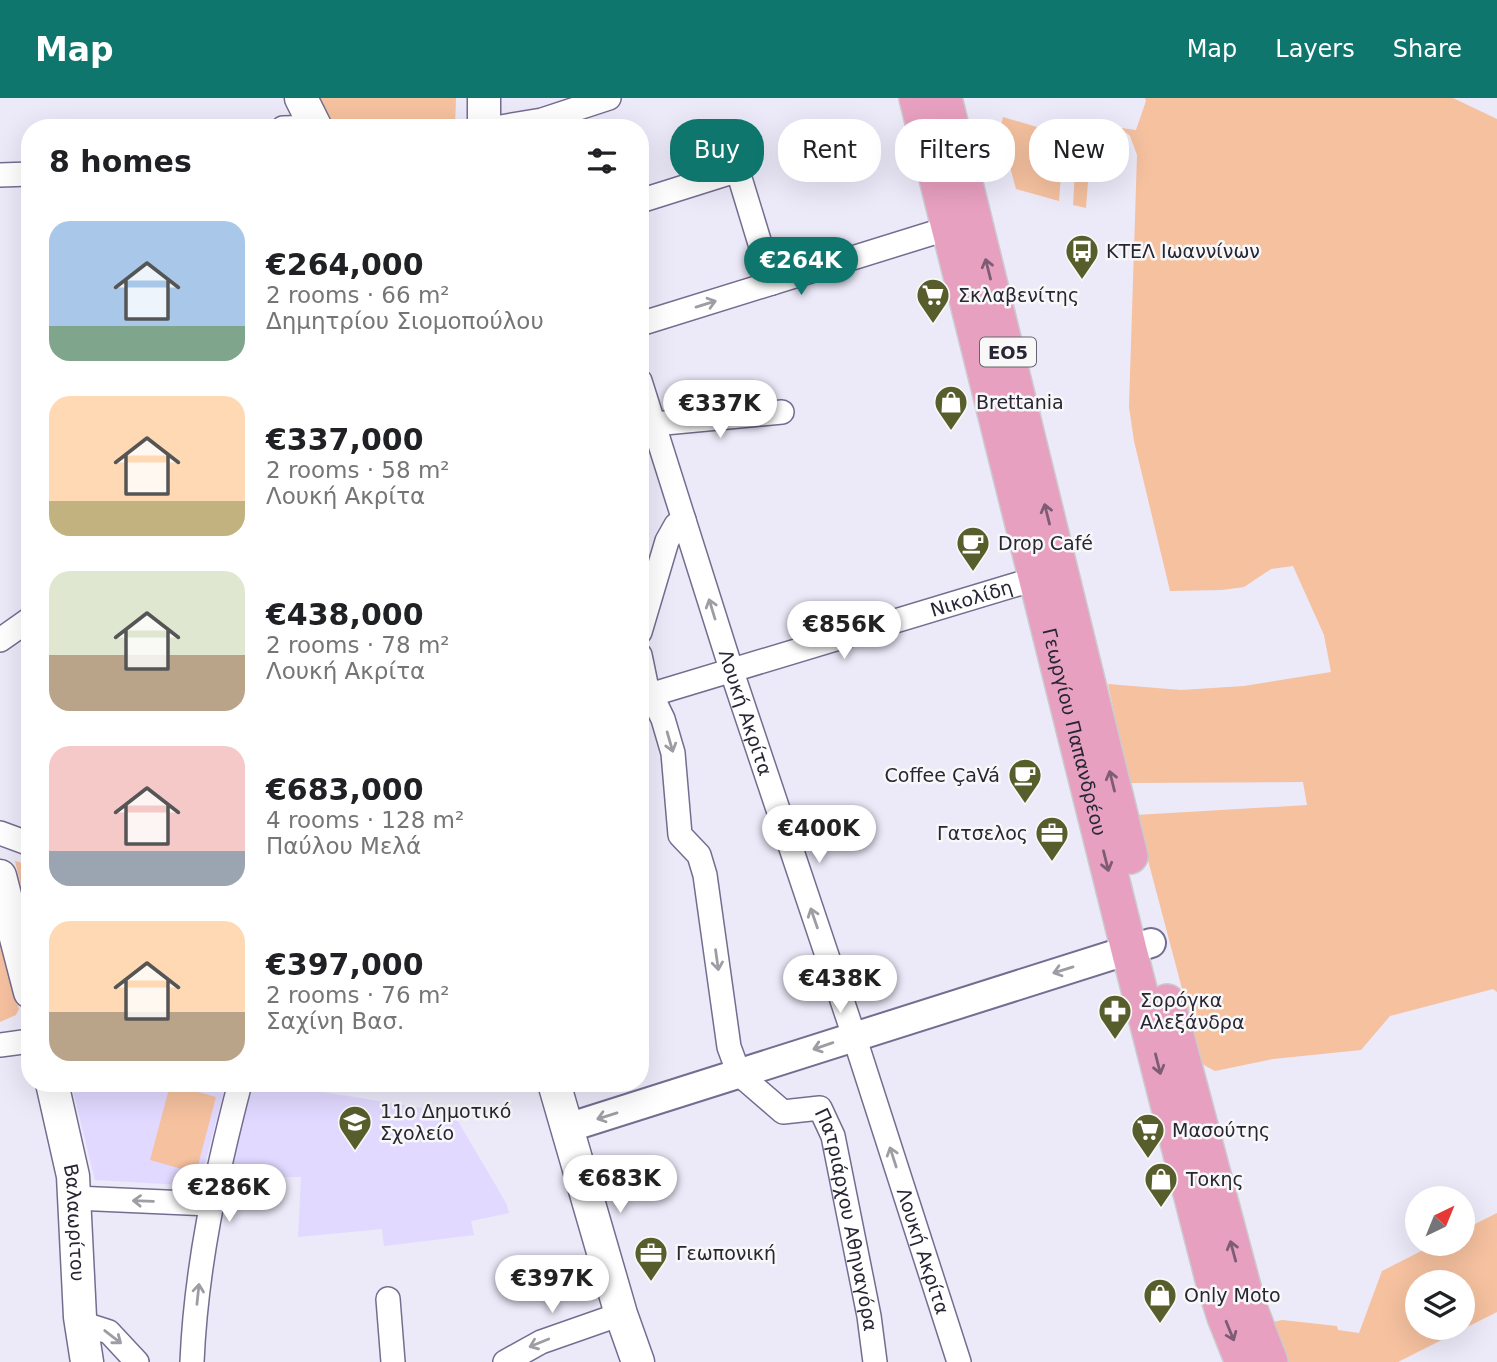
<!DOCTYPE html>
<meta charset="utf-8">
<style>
:root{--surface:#fff;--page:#f2f2f2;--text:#202124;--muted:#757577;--accent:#0f766e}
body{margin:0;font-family:"DejaVu Sans",sans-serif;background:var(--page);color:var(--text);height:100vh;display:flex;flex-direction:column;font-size:26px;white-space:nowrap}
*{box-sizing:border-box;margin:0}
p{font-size:23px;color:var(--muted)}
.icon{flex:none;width:38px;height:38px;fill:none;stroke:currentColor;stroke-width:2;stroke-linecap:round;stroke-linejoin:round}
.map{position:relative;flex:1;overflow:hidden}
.sheet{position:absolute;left:21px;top:21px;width:628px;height:973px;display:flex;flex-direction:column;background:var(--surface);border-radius:28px;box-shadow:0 7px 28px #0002}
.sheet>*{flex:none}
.banner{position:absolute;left:670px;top:21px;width:665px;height:63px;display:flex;gap:14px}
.needle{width:46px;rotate:43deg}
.fabs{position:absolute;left:1405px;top:1088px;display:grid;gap:14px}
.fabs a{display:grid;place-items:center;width:70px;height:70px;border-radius:50%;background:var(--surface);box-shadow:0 7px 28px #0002;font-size:35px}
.price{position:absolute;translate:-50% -60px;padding:0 16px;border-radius:24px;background:#fff;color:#222;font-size:23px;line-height:46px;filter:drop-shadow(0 2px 4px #0008)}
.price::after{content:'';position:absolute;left:50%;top:42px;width:21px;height:16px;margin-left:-10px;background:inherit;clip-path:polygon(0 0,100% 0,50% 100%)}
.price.on{background:var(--accent);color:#fff}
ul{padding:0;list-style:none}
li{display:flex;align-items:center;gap:21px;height:175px;padding:0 28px}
li span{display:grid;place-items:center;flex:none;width:196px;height:140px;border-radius:21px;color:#555}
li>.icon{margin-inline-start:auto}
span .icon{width:84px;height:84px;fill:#fffc;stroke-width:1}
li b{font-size:30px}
h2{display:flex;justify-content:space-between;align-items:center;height:84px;padding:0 28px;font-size:30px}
.chip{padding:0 24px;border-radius:28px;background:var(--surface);box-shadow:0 7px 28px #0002;font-size:24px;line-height:63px}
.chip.on{background:var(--accent);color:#fff}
header{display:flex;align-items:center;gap:42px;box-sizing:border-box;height:98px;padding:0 35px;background:var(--accent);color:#fff}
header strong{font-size:33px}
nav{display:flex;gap:38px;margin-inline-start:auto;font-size:24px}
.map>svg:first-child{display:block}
.built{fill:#e1d9ff}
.green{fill:#f5c19f;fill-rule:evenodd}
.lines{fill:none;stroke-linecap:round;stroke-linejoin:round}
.minor-casing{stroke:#756d90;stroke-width:26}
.tertiary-casing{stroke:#756d90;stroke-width:32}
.secondary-casing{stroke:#756d90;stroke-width:35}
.primary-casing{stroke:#cbcbce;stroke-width:38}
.minor{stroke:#fff;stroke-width:23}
.tertiary{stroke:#fff;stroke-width:28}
.secondary{stroke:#fff;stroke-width:32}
.primary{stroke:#e8a0c0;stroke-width:35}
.oneway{stroke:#7e5c73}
.oneway2{stroke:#9e9da4}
.labels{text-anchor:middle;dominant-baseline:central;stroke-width:5;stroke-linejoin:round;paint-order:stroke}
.shield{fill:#f8f8f8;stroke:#66646f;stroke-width:2}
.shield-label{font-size:18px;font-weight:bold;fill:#282534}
.poi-label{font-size:19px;fill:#282534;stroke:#f8f8f8;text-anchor:start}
.street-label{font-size:19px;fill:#282534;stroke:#f8f8f8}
</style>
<header>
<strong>Map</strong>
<nav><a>Map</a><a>Layers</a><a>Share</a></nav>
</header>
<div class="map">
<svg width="1497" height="1264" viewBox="0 0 1497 1264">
<rect width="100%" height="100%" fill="#ece9f9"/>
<g class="built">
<polygon points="71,985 226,985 199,1088 95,1082"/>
<polygon points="248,992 317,993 453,1015 495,1086 507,1107 509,1115 471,1123 474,1137 384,1148 382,1131 298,1139 301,1079 230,1080 238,1029"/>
</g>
<g class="green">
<polygon points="313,0 456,0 455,30 329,30"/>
<polygon points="1145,0 1453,0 1497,21 1497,894 1493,891 1390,918 1361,952 1273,961 1215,973 1202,966 1136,717 1307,707 1303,684 1129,685 1108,586 1181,592 1244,588 1331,574 1324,537 1293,468 1271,471 1244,489 1222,492 1170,493 1134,343 1129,309 1137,57 1130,38 1121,30 1136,32 1146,3"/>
<polygon points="1003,19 1064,37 1059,103 1016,91 1000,32"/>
<polygon points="1077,41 1091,44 1086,110 1073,107"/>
<polygon points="15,763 30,767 30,790 22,792"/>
<polygon points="0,836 19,911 16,917 0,924"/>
<polygon points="167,985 181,985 180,989 216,999 196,1075 150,1062 170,987"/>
<path d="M 1497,1115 L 1497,1214 L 1398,1264 L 1279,1264 L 1264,1226 L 1282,1222 L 1337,1228 L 1338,1232 L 1359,1235 L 1382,1173 L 1435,1146 L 1463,1146 L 1463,1132 ZM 1418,1185 L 1463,1185 L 1463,1230 L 1418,1230 Z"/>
</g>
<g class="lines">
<defs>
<g id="minor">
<polyline points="283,30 316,29"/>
<polyline points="495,30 542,22 609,0"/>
<polyline points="0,77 30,76"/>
<polyline points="640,103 732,74 740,80 772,185"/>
<polyline points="640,226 962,126"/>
<path id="s1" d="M 640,283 L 732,574 L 855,941 L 959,1264"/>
<polyline points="654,326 782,314"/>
<polyline points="640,534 667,443 676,427 684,422"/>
<polyline points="0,542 30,521"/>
<path id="s2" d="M 640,557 L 646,586 L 663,621 L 673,655 L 680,737 L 699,757 L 705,777 L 729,949 L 739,976 L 783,1014 L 820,1010 L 833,1038 L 869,1218 L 875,1264"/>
<path id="s3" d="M 640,600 L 1018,486 L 1051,482"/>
<polyline points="0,735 30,746"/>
<polyline points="0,947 30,943"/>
<polyline points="75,1100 210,1106"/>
<polyline points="388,1201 393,1264"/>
<polyline points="81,1225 109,1234 137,1264"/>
<path d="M 192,1264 C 196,1169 216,1077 240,985"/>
<polyline points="505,1264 541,1244 621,1216"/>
</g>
<polyline id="tertiary" points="567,1030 1151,845"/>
<g id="secondary">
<polyline points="301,0 316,30"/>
<polyline points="484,30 484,0"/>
<polyline points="0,778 30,894"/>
<path id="s4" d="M 52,985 L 73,1078 L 80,1219 L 87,1264"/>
<polyline points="554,985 621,1216 638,1264"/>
</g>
<g id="primary">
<path id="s5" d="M 917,0 L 1129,852 L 1213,1181 L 1225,1219 L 1243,1264"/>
<polyline points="944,0 1130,758"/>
<polyline points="1167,904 1247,1204 1270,1264"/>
</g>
</defs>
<use href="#minor" class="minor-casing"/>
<use href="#tertiary" class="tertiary-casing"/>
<use href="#secondary" class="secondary-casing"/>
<use href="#primary" class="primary-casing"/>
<use href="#minor" class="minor"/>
<use href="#tertiary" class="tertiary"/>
<use href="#secondary" class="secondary"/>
<use href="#primary" class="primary"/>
</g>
<defs><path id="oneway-shaft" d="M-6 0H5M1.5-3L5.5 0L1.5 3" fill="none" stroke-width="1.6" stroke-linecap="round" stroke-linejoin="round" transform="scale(1.75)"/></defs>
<g class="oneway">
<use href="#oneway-shaft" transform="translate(988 171) rotate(-104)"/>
<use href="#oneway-shaft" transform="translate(1047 416) rotate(-104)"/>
<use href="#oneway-shaft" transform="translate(1112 683) rotate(-104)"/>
<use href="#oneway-shaft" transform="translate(1106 763) rotate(76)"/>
<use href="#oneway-shaft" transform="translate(1158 966) rotate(76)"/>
<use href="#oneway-shaft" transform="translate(1233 1153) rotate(-105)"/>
<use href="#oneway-shaft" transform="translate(1230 1233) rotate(68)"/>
</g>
<g class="oneway2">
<use href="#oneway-shaft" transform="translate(706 206) rotate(-17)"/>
<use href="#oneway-shaft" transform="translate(712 511) rotate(-107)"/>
<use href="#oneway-shaft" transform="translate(670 644) rotate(74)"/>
<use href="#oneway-shaft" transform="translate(814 820) rotate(-109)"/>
<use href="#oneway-shaft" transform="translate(717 862) rotate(82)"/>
<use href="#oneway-shaft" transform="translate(1063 872) rotate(163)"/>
<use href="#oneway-shaft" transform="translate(823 948) rotate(161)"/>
<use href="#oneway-shaft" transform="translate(607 1018) rotate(163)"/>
<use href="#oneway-shaft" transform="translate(893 1059) rotate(-108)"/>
<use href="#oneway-shaft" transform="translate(143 1103) rotate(-178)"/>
<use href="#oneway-shaft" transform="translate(198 1196) rotate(-84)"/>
<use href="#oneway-shaft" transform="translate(113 1239) rotate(38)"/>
<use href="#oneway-shaft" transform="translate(539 1245) rotate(158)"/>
</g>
<defs>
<symbol id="bus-pin" viewBox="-11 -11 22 30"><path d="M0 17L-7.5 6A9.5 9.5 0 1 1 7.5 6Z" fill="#575d2b" stroke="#f8f8f8"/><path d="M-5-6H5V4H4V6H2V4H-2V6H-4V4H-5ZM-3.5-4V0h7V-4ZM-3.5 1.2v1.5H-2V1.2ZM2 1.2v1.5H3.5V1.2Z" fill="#fff"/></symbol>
<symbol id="supermarket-pin" viewBox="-11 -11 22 30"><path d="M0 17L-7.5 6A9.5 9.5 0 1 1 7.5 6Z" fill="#575d2b" stroke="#f8f8f8"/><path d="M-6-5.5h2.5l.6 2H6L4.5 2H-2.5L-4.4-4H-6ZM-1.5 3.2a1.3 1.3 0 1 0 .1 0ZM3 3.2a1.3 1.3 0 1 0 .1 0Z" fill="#fff"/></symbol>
<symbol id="shop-pin" viewBox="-11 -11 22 30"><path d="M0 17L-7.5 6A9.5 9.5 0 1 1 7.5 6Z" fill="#575d2b" stroke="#f8f8f8"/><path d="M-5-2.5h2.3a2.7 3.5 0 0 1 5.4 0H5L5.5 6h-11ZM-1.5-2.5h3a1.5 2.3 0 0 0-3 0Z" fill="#fff"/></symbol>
<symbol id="cafe-pin" viewBox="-11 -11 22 30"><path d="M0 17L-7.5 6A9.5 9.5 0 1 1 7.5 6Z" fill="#575d2b" stroke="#f8f8f8"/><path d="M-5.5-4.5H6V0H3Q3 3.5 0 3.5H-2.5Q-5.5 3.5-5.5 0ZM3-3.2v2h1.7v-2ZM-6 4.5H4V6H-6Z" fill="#fff"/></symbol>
<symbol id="office-pin" viewBox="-11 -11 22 30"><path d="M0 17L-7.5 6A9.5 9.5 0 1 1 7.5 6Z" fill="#575d2b" stroke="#f8f8f8"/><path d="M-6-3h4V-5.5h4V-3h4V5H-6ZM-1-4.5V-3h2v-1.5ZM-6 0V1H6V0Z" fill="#fff"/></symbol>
<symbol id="pharmacy-pin" viewBox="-11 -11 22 30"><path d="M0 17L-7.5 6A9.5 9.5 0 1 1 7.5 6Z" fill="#575d2b" stroke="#f8f8f8"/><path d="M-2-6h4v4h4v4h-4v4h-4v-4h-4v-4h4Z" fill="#fff"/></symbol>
<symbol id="school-pin" viewBox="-11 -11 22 30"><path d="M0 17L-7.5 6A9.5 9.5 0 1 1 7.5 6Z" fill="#575d2b" stroke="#f8f8f8"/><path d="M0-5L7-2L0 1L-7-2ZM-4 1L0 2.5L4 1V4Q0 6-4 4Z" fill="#fff"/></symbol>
</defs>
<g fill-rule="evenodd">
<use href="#bus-pin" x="1063" y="134" width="38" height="52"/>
<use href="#supermarket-pin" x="914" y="178" width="38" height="52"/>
<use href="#shop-pin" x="932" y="285" width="38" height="52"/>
<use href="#cafe-pin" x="954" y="426" width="38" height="52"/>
<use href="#cafe-pin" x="1006" y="658" width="38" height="52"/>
<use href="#office-pin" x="1033" y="716" width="38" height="52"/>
<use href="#pharmacy-pin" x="1096" y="894" width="38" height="52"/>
<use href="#school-pin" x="336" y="1005" width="38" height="52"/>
<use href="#supermarket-pin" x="1129" y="1013" width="38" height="52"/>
<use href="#shop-pin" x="1142" y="1062" width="38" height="52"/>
<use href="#office-pin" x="632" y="1136" width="38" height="52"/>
<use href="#shop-pin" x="1141" y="1178" width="38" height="52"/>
</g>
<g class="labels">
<rect class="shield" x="980" y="239.5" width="56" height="29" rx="5"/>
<g class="shield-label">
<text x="1008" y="254">ΕΟ5</text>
</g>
<g class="poi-label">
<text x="1106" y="153">ΚΤΕΛ Ιωαννίνων</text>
<text x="958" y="197">Σκλαβενίτης</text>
<text x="976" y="304">Brettania</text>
<text x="998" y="445">Drop Café</text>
<text x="1000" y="677" text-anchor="end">Coffee ÇaVá</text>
<text x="1028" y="735" text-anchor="end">Γατσελος</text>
<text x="1140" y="902">Σορόγκα<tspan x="1140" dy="22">Αλεξάνδρα</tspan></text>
<text x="380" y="1013">11ο Δημοτικό<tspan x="380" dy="22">Σχολείο</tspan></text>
<text x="1172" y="1032">Μασούτης</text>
<text x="1186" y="1081">Τοκης</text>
<text x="676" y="1155">Γεωπονική</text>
<text x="1184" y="1197">Only Moto</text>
</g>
<g class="street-label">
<text stroke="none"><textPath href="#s3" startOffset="346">Νικολίδη</textPath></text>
<text stroke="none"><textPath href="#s1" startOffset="348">Λουκή Ακρίτα</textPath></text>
<text stroke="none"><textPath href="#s5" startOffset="653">Γεωργίου Παπανδρέου</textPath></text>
<text stroke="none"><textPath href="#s4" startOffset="142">Βαλαωρίτου</textPath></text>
<text stroke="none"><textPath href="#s2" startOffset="648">Πατριάρχου Αθηναγόρα</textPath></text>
<text stroke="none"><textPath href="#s1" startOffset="915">Λουκή Ακρίτα</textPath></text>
</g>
</g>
</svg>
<div class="fabs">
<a><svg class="needle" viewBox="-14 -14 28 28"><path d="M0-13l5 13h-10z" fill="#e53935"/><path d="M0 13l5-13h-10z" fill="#757577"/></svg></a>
<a><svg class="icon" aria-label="layers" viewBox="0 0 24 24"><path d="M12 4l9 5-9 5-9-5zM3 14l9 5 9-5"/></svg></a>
</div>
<b class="price on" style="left:801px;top:199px">€264K</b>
<b class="price" style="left:720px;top:342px">€337K</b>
<b class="price" style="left:844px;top:563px">€856K</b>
<b class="price" style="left:819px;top:767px">€400K</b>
<b class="price" style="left:840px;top:917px">€438K</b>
<b class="price" style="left:620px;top:1117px">€683K</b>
<b class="price" style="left:229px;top:1126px">€286K</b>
<b class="price" style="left:552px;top:1217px">€397K</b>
<div class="banner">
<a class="chip on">Buy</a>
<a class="chip">Rent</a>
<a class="chip">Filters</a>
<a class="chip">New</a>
</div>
<section class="sheet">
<h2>8 homes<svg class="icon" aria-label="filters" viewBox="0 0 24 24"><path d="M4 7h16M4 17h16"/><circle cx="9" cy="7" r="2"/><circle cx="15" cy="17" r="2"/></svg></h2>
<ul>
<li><span style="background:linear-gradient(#a9c7e8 75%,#7fa58c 0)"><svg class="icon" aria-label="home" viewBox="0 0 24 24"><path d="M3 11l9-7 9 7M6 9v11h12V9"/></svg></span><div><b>€264,000</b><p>2 rooms · 66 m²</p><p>Δημητρίου Σιομοπούλου</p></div></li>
<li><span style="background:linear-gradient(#ffd9b3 75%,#c2b280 0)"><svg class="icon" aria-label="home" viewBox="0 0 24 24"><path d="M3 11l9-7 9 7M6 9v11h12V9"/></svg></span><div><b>€337,000</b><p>2 rooms · 58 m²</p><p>Λουκή Ακρίτα</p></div></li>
<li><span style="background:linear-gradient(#dfe7d0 60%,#b9a48a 0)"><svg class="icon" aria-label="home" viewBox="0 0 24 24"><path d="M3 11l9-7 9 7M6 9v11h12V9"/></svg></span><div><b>€438,000</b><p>2 rooms · 78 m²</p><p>Λουκή Ακρίτα</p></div></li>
<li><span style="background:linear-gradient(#f6c9c9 75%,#9aa5b1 0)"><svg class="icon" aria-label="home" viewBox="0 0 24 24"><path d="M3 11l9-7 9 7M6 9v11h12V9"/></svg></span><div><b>€683,000</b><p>4 rooms · 128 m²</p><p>Παύλου Μελά</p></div></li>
<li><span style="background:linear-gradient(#ffd9b3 65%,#b9a48a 0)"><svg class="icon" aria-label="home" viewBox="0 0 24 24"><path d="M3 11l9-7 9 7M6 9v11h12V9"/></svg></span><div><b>€397,000</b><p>2 rooms · 76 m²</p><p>Σαχίνη Βασ.</p></div></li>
</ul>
</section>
</div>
